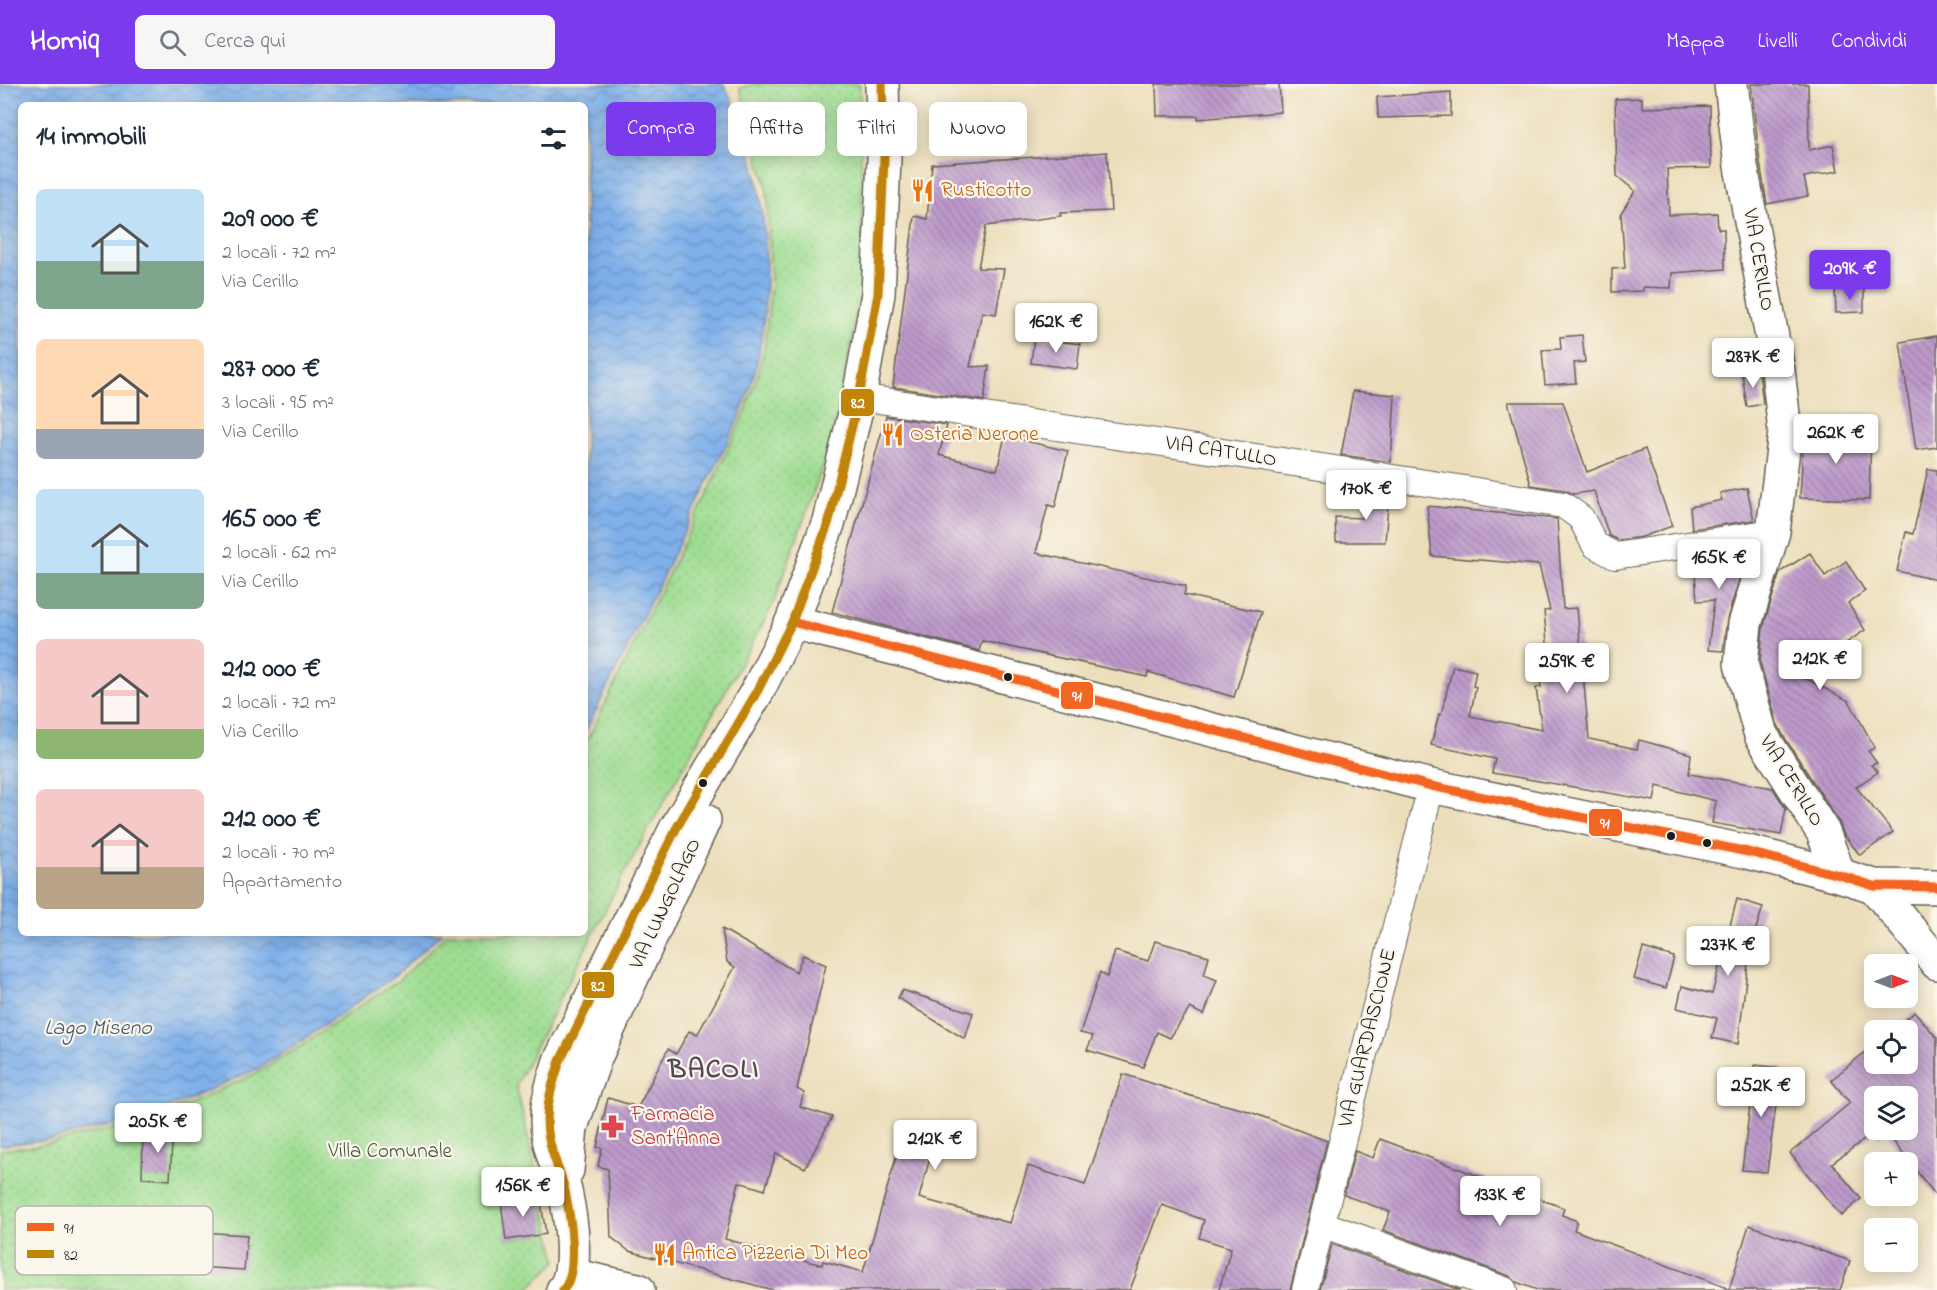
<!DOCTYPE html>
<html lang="it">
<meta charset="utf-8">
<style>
:root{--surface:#fff;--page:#f6f6f7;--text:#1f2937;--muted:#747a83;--accent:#7c3aed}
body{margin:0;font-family:"Indie Flower",sans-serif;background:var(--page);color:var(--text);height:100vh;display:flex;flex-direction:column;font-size:22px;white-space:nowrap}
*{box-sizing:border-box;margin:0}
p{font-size:20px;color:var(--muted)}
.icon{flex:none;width:33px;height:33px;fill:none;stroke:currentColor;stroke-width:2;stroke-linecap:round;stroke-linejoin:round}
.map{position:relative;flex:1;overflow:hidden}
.side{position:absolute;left:18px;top:18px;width:570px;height:834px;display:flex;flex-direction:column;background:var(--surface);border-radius:9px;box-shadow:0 3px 15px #0003}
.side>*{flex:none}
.guide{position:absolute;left:606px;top:18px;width:570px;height:54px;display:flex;gap:12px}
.needle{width:39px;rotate:90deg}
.tools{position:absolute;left:1864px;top:870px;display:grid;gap:12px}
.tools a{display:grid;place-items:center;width:54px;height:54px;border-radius:9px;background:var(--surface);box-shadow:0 3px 15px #0003;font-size:30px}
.price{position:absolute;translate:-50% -51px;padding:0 14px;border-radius:6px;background:#fff;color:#222;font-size:20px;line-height:39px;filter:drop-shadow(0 2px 3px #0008)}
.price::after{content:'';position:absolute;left:50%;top:36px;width:18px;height:14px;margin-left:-9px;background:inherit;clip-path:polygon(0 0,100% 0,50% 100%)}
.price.selected{background:var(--accent);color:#fff}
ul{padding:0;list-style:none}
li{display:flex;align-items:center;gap:18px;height:150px;padding:0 18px}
li span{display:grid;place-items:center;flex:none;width:168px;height:120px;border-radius:9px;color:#555}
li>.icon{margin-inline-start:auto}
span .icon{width:72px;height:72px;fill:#fffc;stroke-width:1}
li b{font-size:26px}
h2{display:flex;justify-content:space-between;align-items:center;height:72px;padding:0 18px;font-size:26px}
.tag{padding:0 21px;border-radius:9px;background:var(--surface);box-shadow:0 3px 15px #0003;font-size:21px;line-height:54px}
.tag.selected{background:var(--accent);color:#fff}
header{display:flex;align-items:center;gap:36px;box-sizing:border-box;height:84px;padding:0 30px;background:var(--accent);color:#fff}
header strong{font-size:28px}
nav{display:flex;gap:33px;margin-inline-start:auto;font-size:21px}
.search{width:420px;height:54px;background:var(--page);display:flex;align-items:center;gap:15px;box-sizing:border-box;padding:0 21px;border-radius:9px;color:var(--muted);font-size:22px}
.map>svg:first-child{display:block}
.park{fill:url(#park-dots);stroke:#5e7c58;stroke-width:1.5}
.water{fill:url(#water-waves);stroke:#4e6683;stroke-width:1.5}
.building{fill:url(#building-back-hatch);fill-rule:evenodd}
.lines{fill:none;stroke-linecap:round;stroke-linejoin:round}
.street-casing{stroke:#656054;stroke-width:28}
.secondary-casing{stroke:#656054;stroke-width:36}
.street{stroke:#fff;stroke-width:26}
.secondary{stroke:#fff;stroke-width:33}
.bus-1-casing{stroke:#fbf7ec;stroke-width:14}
.bus-2-casing{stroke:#fbf7ec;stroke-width:14}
.bus-1{stroke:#f26522;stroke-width:9}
.bus-2{stroke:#c08407;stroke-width:9}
.bus-dot{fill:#1c1c1c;stroke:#fbf7ec;stroke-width:2}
.labels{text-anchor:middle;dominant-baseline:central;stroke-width:4.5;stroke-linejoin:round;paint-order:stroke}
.food-label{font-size:21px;fill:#c56008;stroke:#fbf7ec;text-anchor:start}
.street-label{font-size:21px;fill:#1c1c1c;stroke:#fbf7ec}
.health-label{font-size:21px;fill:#be3a42;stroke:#fbf7ec;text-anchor:start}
.park-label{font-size:21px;fill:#435640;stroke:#fbf7ec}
.water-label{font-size:22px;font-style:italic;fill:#44576e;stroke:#fbf7ec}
.district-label{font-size:27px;font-weight:bold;letter-spacing:1.5px;fill:#544859;stroke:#fbf7ec}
.key{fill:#fbf7ec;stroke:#b8b5ae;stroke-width:1.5}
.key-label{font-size:16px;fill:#1c1c1c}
.line-badge{stroke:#fbf7ec;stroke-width:2}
.badge-label{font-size:16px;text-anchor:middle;font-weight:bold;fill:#fff}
</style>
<header>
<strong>Homiq</strong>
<div class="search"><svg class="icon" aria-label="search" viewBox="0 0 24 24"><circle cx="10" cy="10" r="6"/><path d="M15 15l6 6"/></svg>Cerca qui</div>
<nav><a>Mappa</a><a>Livelli</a><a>Condividi</a></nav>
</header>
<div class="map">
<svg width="1937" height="1206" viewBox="0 0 1937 1206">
<defs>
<pattern id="park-dots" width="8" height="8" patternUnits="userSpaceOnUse" patternTransform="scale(1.5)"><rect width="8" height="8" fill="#9fdd93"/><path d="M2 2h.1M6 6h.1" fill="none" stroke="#88bd7e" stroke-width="1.8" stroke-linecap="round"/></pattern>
<pattern id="water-waves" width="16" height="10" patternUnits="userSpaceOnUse" patternTransform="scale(1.5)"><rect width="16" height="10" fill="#7fb0ea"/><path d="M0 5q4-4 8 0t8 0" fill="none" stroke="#678ebd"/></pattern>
<pattern id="building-back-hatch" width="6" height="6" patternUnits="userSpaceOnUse" patternTransform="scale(1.5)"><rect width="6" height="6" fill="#bd9acb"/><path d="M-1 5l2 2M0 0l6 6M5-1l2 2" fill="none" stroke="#997da4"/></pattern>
</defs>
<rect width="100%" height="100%" fill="#fbf7ec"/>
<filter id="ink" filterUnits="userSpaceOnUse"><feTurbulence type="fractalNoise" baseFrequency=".0167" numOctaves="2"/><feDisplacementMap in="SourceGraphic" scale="12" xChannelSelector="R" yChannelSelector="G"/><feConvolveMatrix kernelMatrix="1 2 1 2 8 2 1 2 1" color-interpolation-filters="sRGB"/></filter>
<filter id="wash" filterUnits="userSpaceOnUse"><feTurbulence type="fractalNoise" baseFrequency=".008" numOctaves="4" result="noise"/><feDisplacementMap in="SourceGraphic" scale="24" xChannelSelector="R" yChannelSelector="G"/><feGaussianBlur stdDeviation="1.35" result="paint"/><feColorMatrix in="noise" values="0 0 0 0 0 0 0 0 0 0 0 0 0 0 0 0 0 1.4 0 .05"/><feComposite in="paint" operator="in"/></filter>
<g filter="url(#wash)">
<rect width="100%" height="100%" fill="#ecdebb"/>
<polygon class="park" points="751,0 860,0 863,198 832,357 772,523 621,795 516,1001 557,1177 527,1206 0,1206 0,1066 37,1062 137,1039 191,1019 259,988 296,965 399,896 448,849 585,849 585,661 704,417 745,328 758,290 765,260 771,199 767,105 740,4"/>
<path class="water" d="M 0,0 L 724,0 C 766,78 775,188 758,274 C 749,320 725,363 705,404 C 667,487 625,568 585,649 L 585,21 L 21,21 L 21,849 L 442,849 L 394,893 L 294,962 L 257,985 L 180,1019 L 136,1035 L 53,1055 L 0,1062 Z"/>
<g id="blocks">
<g class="building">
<polygon points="1156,0 1279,0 1281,28 1198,35 1198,32 1157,32"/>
<polygon points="1751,0 1808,0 1809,66 1833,61 1838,87 1804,93 1808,112 1767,120 1760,79"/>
<polygon points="1451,8 1451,32 1378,34 1377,13"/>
<polygon points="1642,14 1642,24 1710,22 1711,84 1667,85 1669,131 1717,129 1718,145 1724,145 1725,185 1672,189 1671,204 1643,203 1643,207 1612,208 1612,185 1625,184 1621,129 1635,107 1617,92 1615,15"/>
<polygon points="1107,68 1111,127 1060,129 1061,132 986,142 978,184 1004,185 996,230 982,228 970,283 989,282 984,317 893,303 914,132 927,135 932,80"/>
<polygon points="1864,205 1864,228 1836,229 1835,206"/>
<polygon points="1582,251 1585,278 1574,279 1576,299 1545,301 1542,266 1561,265 1560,253"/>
<polygon points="1937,252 1937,363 1916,366 1900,258"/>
<polygon points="1034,254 1080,260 1077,285 1031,279"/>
<polygon points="1759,287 1763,320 1747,323 1742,290"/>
<polygon points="1353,307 1395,311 1391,378 1341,371"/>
<polygon points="1508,318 1563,318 1587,388 1645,365 1672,442 1642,453 1618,456 1609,452 1594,407 1573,410 1565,406 1531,401"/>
<polygon points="886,332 947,341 939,371 997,386 1005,352 1068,367 1055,423 1048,421 1036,469 1186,502 1184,511 1261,528 1234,613 1148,588 1147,593 982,557 979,567 832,528"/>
<polygon points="1804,346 1871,349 1869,416 1800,414"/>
<polygon points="1928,385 1937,386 1937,496 1897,487 1906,448 1913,450"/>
<polygon points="1747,404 1754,436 1692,445 1690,423 1722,416 1720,409"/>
<polygon points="1368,405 1389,408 1385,458 1336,458 1335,433 1363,434"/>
<polygon points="1427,422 1557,435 1563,525 1577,524 1589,655 1637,665 1639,656 1691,670 1689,690 1773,704 1786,725 1781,751 1712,739 1716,717 1657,702 1654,717 1492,689 1495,675 1431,661 1439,630 1441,631 1453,582 1476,587 1473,602 1476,603 1470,632 1542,646 1536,604 1541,603 1538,580 1548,569 1544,527 1550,526 1539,481 1432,472"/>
<polygon points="1748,467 1727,535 1723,567 1708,566 1714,516 1697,517 1694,475"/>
<polygon points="1810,469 1825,492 1846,477 1865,507 1848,519 1865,546 1799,591 1849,617 1875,664 1868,667 1877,679 1871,681 1878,688 1856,703 1893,748 1860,771 1844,751 1839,738 1783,651 1777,639 1760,578 1763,544 1780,488"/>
<polygon points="1737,815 1763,823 1750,863 1738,960 1712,954 1717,934 1677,924 1682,902 1712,910"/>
<polygon points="722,845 796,888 803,871 826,881 797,1005 804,1009 800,1023 832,1033 805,1084 776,1069 765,1106 739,1098 725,1155 822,1181 823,1177 863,1188 901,1056 932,1066 919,1114 1010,1139 1028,1082 1085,1101 1123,990 1191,1012 1245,1026 1327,1057 1290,1206 1219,1206 1231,1164 1199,1154 1204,1136 1162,1121 1130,1206 773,1206 629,1167 611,1153 608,1085 598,1082 602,1064 597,1063 608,1014 638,1023 668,965 676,970 689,947 697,951 735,883 727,878"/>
<polygon points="1155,857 1209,872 1204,891 1217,896 1204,931 1190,924 1170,954 1157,948 1143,983 1087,966 1093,952 1080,949 1100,888 1107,893 1115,867 1148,877"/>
<polygon points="1643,864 1674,873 1666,904 1634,895"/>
<polygon points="902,906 973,929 965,955 898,914"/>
<path d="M 1915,928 L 1937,954 L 1937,1113 L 1886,1048 L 1879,1054 L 1874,1049 L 1832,1079 L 1861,1115 L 1841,1132 L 1790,1069 L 1850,1019 L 1831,996 L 1875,960 L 1875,980 L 1908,980 L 1908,946 L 1892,946 ZM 1875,1012 L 1908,1012 L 1908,1046 L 1875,1046 Z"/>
<polygon points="1755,981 1781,984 1767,1088 1742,1086"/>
<polygon points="173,1042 170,1096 142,1094 143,1051"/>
<polygon points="1380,1055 1564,1124 1562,1131 1577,1137 1574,1146 1727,1204 1727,1206 1537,1206 1516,1198 1509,1192 1383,1146 1390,1128 1344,1111 1355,1067 1373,1074"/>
<polygon points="540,1112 546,1150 506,1156 501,1118"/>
<polygon points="1749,1141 1850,1177 1840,1206 1729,1206"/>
<polygon points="184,1147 247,1151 244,1186 181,1182"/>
<polygon points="1332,1160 1460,1206 1320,1206"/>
</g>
</g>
</g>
<g filter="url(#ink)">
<use href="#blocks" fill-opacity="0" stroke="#656054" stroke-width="1.5"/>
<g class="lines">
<defs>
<g id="street">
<polyline points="859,313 1446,402 1563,421 1581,434 1595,461 1615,472 1773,448"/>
<polyline points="1322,1140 1504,1206"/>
<polyline points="1305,1206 1431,702"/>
</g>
<g id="secondary">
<polyline points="1731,0 1741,82 1778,286 1785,348 1773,448 1745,540 1741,580 1761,651 1823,748 1839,791"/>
<polyline points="792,538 1431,702 1748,768 1839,791 1874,802 1937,803"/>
<polyline points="1874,802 1937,879"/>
<polyline points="567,1086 571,1043 595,974 704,736"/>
<polyline points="571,1191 638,1206"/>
<path d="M 563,1206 C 580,1188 570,1130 565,1107 C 561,1089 552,1072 549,1054 C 543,1028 552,1001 560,977 L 676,745 L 758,606 L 792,538 L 829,437 L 859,313 L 878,210 L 884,75 L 882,0"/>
</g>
</defs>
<use href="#street" class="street-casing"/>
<use href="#secondary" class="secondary-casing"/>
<use href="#street" class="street"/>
<use href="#secondary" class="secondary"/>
<defs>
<polyline id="bus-1" points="792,538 1431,702 1748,768 1839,791 1874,802 1937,803"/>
<path id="bus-2" d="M 563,1206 C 580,1188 570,1130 565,1107 C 561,1089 552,1072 549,1054 C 543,1028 552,1001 560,977 L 676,745 L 758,606 L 792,538 L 829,437 L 859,313 L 878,210 L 884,75 L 882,0"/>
</defs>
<use href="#bus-1" class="bus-1-casing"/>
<use href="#bus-2" class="bus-2-casing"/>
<use href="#bus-1" class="bus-1"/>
<use href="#bus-2" class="bus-2"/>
</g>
</g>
<defs>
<symbol id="restaurant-bare" viewBox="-9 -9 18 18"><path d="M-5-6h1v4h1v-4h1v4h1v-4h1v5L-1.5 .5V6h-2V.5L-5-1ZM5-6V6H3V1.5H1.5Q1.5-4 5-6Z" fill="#e8710a" stroke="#fbf7ec" stroke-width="2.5" paint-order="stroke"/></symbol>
<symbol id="pharmacy-bare" viewBox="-9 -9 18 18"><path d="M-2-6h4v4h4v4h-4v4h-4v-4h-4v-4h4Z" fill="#e0444e" stroke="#fbf7ec" stroke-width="2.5" paint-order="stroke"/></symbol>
</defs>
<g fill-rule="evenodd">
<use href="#restaurant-bare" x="906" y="90" width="33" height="33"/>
<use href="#restaurant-bare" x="876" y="334" width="33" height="33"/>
<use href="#pharmacy-bare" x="596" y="1026" width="33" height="33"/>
<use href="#restaurant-bare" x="648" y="1154" width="33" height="33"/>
</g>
<g class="bus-dot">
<circle cx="1008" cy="593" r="5"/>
<circle cx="703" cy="699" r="5"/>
<circle cx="1671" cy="752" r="5"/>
<circle cx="1707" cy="759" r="5"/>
</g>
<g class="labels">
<g class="food-label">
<text x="941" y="107">Rusticotto</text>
<text x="910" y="351">Osteria Nerone</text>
<text x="682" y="1170">Antica Pizzeria Di Meo</text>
</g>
<g class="street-label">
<text transform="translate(1758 176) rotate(80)">VIA CERILLO</text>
<text transform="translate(1221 368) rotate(9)">VIA CATULLO</text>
<text transform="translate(1791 697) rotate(58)">VIA CERILLO</text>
<text transform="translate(666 820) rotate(-65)">VIA LUNGOLAGO</text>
<text transform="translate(1368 954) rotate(-76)">VIA GUARDASCIONE</text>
</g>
<g class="health-label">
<text x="631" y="1031">Farmacia<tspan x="631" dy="24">Sant'Anna</tspan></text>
</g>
<g class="park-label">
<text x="390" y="1068">Villa Comunale</text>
</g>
<g class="water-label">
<text x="98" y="945">Lago Miseno</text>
</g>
<g class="district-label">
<text x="714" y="986">BACOLI</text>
</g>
</g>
<rect x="15" y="1122" width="198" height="69" rx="9" class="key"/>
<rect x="27" y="1139" width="27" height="8" fill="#f26522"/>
<rect x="27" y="1166" width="27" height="8" fill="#c08407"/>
<g class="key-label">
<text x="64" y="1149">91</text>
<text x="64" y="1176">82</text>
</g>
<g class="line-badge">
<rect x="840" y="304" width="35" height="29" rx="6" fill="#c08407"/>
<rect x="1060" y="597" width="34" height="29" rx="6" fill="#f26522"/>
<rect x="1588" y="724" width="35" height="29" rx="6" fill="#f26522"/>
<rect x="581" y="887" width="34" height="28" rx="6" fill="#c08407"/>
</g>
<g class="badge-label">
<text x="858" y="324">82</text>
<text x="1077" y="617">91</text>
<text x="1605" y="744">91</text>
<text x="598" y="907">82</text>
</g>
</svg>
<div class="tools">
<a><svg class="needle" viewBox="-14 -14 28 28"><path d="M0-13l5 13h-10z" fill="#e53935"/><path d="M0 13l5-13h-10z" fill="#747a83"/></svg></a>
<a><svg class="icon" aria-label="locate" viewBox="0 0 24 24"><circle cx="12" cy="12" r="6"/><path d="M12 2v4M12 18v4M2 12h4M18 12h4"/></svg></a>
<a><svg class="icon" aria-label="layers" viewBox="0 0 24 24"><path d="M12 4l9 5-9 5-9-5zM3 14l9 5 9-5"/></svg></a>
<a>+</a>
<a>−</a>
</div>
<b class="price selected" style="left:1850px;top:217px">209K €</b>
<b class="price" style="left:1056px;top:270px">162K €</b>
<b class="price" style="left:1753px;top:305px">287K €</b>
<b class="price" style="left:1836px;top:381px">262K €</b>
<b class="price" style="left:1366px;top:437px">170K €</b>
<b class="price" style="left:1719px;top:506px">165K €</b>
<b class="price" style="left:1820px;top:607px">212K €</b>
<b class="price" style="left:1567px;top:610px">259K €</b>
<b class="price" style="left:1728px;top:893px">237K €</b>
<b class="price" style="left:1761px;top:1034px">252K €</b>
<b class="price" style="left:158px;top:1070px">205K €</b>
<b class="price" style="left:935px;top:1087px">212K €</b>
<b class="price" style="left:523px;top:1134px">156K €</b>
<b class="price" style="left:1500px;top:1143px">133K €</b>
<div class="guide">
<a class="tag selected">Compra</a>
<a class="tag">Affitta</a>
<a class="tag">Filtri</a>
<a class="tag">Nuovo</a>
</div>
<section class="side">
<h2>14 immobili<svg class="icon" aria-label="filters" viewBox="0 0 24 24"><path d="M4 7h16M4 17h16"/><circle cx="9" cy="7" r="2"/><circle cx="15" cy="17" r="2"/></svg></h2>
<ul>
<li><span style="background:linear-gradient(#bfe0f5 60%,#7fa58c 0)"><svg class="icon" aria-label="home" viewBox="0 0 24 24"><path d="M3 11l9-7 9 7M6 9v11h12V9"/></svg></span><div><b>209 000 €</b><p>2 locali · 72 m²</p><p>Via Cerillo</p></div></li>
<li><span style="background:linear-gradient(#ffd9b3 75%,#9aa5b1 0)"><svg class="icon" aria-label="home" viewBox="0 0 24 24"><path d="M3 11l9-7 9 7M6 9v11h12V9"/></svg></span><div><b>287 000 €</b><p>3 locali · 95 m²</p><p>Via Cerillo</p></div></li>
<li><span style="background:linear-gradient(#bfe0f5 70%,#7fa58c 0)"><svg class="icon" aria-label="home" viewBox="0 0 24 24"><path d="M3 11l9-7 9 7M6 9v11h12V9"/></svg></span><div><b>165 000 €</b><p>2 locali · 62 m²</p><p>Via Cerillo</p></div></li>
<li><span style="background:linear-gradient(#f6c9c9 75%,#8fb573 0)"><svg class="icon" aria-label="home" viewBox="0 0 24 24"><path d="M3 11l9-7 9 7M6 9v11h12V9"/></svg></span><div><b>212 000 €</b><p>2 locali · 72 m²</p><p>Via Cerillo</p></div></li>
<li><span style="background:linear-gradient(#f6c9c9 65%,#b9a48a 0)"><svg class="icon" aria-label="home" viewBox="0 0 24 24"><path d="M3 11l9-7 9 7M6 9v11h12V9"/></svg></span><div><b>212 000 €</b><p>2 locali · 70 m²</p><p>Appartamento</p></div></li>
</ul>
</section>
</div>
